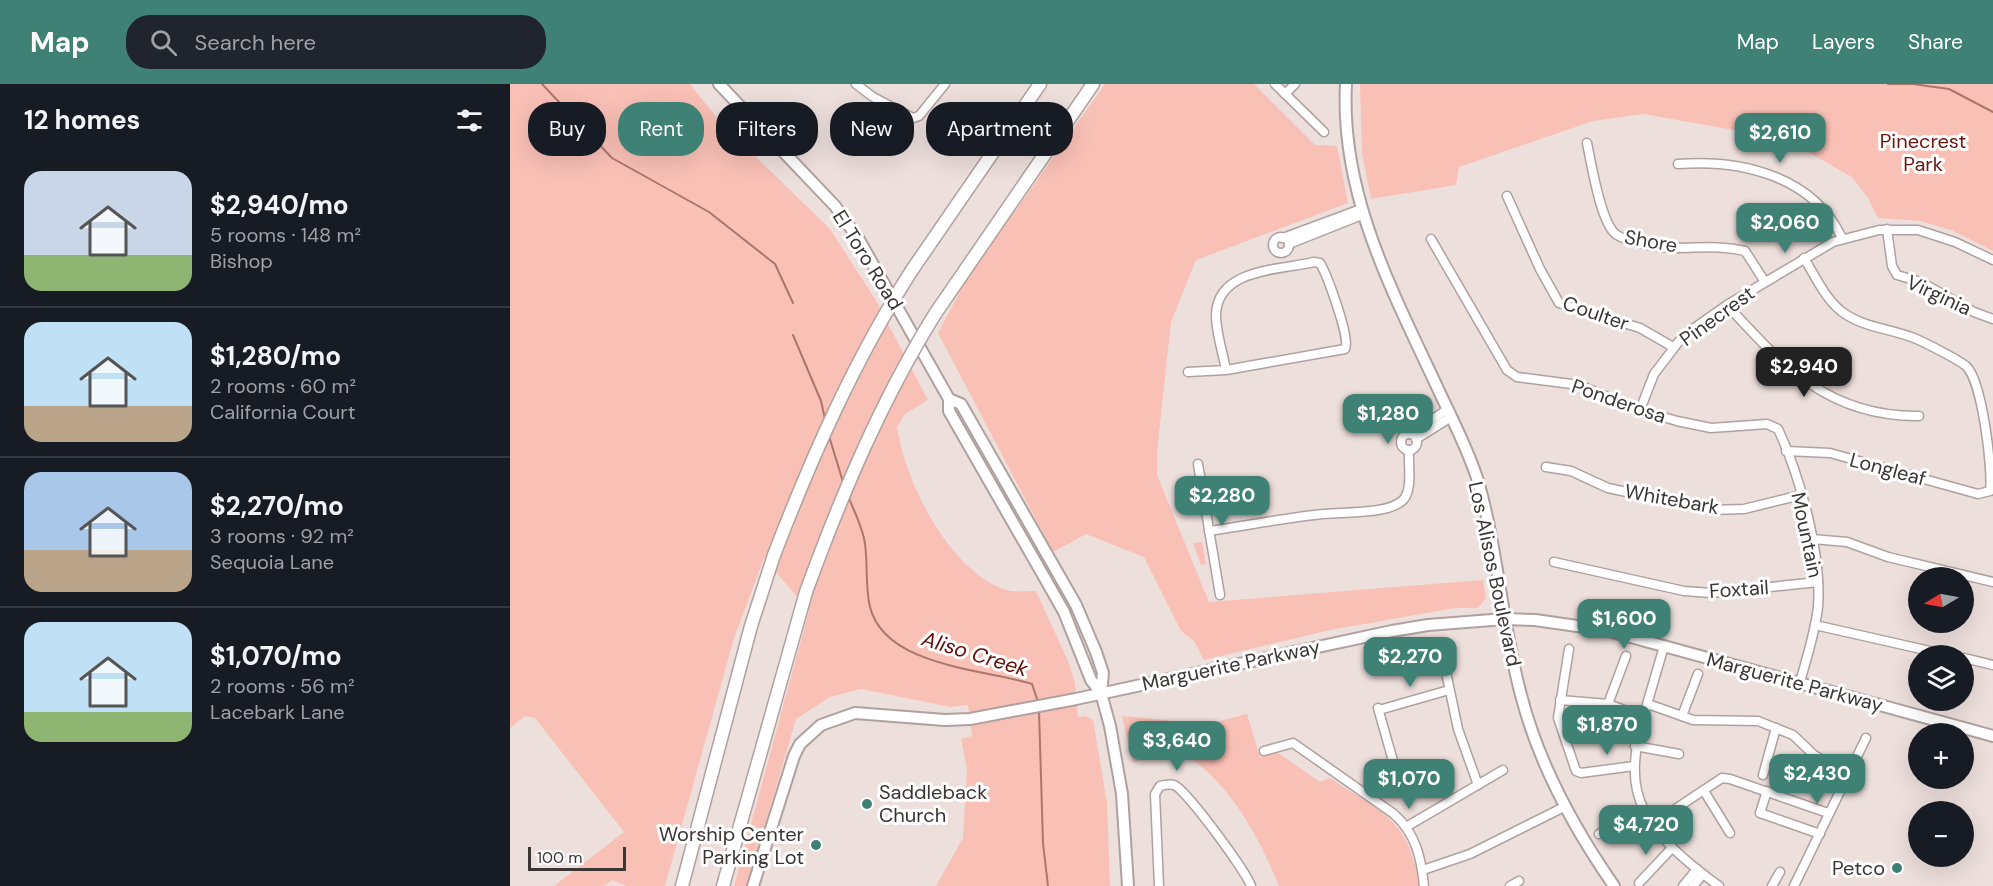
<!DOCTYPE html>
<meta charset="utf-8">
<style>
:root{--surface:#171b24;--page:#20242c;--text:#f1f3f6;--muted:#9ea1a6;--line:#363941;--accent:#3f8275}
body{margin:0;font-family:"DM Sans",sans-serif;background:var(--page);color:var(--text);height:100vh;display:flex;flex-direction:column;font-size:22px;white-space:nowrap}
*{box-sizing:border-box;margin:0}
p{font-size:20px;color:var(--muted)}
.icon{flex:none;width:33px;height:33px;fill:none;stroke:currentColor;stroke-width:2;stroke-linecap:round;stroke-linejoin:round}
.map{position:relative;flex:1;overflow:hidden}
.side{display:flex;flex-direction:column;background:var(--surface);width:510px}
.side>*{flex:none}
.guide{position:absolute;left:18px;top:18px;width:570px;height:54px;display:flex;gap:12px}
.needle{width:39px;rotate:260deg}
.fabs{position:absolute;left:1398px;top:483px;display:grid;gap:12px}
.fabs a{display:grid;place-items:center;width:66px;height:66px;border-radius:50%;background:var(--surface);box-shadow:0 6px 24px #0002;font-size:30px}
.scale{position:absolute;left:18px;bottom:15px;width:98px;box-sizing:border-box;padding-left:6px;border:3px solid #3b3534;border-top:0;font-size:16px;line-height:21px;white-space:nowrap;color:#3b3534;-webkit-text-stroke:4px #fff;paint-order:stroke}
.price{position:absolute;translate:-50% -51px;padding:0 14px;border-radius:12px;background:var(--accent);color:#fff;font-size:20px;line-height:39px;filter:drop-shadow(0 2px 3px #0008)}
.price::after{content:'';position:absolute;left:50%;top:36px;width:18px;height:14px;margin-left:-9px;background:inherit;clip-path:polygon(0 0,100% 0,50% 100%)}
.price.selected{background:#222;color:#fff}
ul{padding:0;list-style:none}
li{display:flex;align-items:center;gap:18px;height:150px;padding:0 24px}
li+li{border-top:2px solid var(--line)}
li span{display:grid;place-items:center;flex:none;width:168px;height:120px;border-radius:18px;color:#555}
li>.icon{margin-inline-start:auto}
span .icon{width:72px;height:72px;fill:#fffc;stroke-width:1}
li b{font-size:26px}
h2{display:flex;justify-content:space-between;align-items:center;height:72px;padding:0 24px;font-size:26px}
.pill{padding:0 21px;border-radius:24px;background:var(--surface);box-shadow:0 6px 24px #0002;font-size:21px;line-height:54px}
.pill.selected{background:var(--accent);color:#fff}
header{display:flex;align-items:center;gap:36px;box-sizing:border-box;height:84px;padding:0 30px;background:var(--accent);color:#fff}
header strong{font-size:28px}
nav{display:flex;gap:33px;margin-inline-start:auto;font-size:21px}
.search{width:420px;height:54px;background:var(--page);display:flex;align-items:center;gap:15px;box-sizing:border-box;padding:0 21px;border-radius:24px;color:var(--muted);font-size:22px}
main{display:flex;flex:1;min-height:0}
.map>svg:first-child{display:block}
.green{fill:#f9c0b6}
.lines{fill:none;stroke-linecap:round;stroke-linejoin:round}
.stream{stroke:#ac766d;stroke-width:2}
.minor-casing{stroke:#afa19f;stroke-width:11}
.major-casing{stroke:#afa19f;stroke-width:14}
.highway-casing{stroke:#afa19f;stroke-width:15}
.minor{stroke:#fff;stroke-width:8}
.major{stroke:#fff;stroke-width:10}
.highway{stroke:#fff;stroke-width:12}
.highway-bridge-casing{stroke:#afa19f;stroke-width:15;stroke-linecap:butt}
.highway-bridge{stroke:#fff;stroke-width:12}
.poi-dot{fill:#3f8275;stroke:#fff;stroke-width:2}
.labels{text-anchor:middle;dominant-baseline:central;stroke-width:6;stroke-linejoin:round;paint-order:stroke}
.park-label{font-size:20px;fill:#6c150d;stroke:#fff}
.street-label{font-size:20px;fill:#3b3534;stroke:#fff}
.poi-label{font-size:20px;fill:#3b3534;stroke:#fff;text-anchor:end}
.water-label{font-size:21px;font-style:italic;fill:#640a05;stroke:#fff}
</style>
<header>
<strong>Map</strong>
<div class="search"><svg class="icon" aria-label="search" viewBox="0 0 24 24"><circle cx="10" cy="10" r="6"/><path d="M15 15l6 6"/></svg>Search here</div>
<nav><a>Map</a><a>Layers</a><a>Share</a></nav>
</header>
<main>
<section class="side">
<h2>12 homes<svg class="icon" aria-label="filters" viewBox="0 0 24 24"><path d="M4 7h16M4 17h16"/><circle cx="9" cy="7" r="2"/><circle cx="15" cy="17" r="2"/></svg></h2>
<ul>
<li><span style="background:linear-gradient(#c9d6e8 70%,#8fb573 0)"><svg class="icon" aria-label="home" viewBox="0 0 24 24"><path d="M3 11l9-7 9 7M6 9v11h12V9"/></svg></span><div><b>$2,940/mo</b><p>5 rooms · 148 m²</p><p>Bishop</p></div></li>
<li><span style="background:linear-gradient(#bfe0f5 70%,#b9a48a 0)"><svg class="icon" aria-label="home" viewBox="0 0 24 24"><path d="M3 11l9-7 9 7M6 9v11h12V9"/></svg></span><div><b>$1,280/mo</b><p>2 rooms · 60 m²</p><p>California Court</p></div></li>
<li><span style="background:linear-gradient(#a9c7e8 65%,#b9a48a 0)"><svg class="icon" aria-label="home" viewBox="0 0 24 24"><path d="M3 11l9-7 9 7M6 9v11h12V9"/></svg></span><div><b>$2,270/mo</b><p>3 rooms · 92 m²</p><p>Sequoia Lane</p></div></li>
<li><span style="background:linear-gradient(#bfe0f5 75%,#8fb573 0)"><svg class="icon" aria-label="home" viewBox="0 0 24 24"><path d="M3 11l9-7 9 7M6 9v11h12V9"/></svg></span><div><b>$1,070/mo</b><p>2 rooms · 56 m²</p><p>Lacebark Lane</p></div></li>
</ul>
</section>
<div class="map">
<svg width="1483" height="802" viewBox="0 0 1483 802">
<rect width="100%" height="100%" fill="#eddfdc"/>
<g class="green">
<path d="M 0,0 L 180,0 L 211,39 L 320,145 L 365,215 L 418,316 L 395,330 L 387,343 C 395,398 439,486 494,505 C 503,509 516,507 526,507 L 558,577 L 565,599 L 568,633 L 575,632 L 583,636 L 597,719 L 600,802 L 426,802 L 453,754 L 457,686 L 451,655 L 462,652 L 458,621 L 441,623 L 351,605 L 320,613 L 286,635 L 237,802 L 224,802 L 299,527 L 254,474 L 224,554 L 155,802 L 117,802 L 102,796 L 94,802 L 44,802 L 114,748 L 25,634 L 15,632 L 0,644 Z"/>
<polygon points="595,0 744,0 805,61 827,62 838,119 686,176 661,238 647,367 647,391 699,518 973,496 976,514 968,524 945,524 820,546 694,576 684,557 671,547 634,473 576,450 543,468 428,249 455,198"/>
<polygon points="850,0 1483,0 1483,167 1441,146 1410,137 1368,134 1358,114 1342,93 1275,55 1133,30 1083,37 949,83 946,101 861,115 852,70"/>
<polygon points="692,458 696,480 691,481 683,459"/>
<path d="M 737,630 L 750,673 L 767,668 L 810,698 L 820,694 C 872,729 900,735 909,802 L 769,802 C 746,746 716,692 662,662 L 623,679 L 612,632 L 699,640 Z"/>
</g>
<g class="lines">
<g class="stream">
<polyline points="32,0 102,74 199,128 265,180 283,219"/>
<polyline points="1378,0 1403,0 1439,5 1483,28"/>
<polyline points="283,251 311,317 315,335"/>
<polyline points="319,352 333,398"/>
<path d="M 338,412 C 344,427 353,444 355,460 C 358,481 355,503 360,523 C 375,583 475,585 522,600 L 528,618"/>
<polyline points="529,627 533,759 538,802"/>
</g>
<defs>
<g id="minor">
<polyline points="346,0 363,13 403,34 409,32 435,0"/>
<polyline points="765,0 814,48"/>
<polyline points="775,10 785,0"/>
<path d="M 1077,59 C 1081,78 1091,142 1107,151 C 1119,159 1152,164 1166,164 C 1190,164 1211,161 1235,167 L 1255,198"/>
<path d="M 1168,80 C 1231,75 1303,92 1332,154"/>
<polyline points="997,112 1030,185 1049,219 1130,244 1163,263"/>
<polyline points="1377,145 1382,182 1387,191 1411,198 1464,228 1483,235"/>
<circle cx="771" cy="161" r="8"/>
<polyline points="773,154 851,125"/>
<path d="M 921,155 L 997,286 L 1007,293 L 1069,301 L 1130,326 L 1167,337 L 1201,344 L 1257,340 L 1268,345 C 1290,392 1312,471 1308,523 C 1305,549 1297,573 1290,598"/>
<polyline points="779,160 852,131"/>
<path d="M 1217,221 C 1274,283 1319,333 1409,332"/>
<path d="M 678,288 L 716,286 L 835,265 C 841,255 817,191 810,179 L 804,178 C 771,186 707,184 706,231 C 706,249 713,269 716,286"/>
<polyline points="1130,326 1144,290 1173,252 1217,221 1323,158 1369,146 1408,146 1445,158 1483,176"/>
<circle cx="899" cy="358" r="8"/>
<polyline points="900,350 938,325"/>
<polyline points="906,355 941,333"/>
<path d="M 1276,367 L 1320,369 L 1468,410 L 1480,407 C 1483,386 1472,296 1456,282 C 1449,276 1414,258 1404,254 C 1379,244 1353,244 1331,227 C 1315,214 1305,192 1294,174"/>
<polyline points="688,380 710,511"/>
<polyline points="1036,383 1061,387 1098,404 1201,426 1234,425 1291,411"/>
<path d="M 699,447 C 734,442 769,435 804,431 C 826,427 877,432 893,416 C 903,406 898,380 899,367"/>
<polyline points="1302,455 1337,458 1378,473 1483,498"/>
<polyline points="1044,478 1174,507 1201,509 1308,498"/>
<polyline points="1305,541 1442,572"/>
<path d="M 1154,562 C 1120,683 1093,718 1209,802"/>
<polyline points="1059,565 1048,634 1066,687 1071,689 1124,682"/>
<polyline points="933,574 948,645 968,701"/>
<polyline points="1454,574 1483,581"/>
<polyline points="1050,616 1098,620 1133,633"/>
<polyline points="1098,620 1116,572"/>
<polyline points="1138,620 1183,636 1248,637 1283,651 1304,671 1338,691"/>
<polyline points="868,624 883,677"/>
<polyline points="869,626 939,606"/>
<polyline points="1172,632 1188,590"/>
<polyline points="1125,662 1169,670"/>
<path d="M 754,667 L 783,659 L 884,730 C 906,750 911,773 914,802"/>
<polyline points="1253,691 1266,644"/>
<polyline points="1194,707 1220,749"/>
<polyline points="1257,707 1250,729 1310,750"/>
<polyline points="1141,741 1212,694 1220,695 1318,729"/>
<polyline points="896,743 993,686"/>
<polyline points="1089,750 1134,726"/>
<polyline points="913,786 960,770 1054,723"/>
<polyline points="1129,799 1162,764"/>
<path d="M 649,802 L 645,710 L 650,702 C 654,701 659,700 664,701 C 676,705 737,789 741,802"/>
<polyline points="1000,802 1009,797"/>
<polyline points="1173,802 1187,785"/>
<polyline points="1183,802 1193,790"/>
<polyline points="1262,802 1270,788"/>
<polyline points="1284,802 1356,654"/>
</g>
<g id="major">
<polyline points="209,0 325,122 348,154 439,315 439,327 537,498 554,528 581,596 591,609"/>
<path d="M 836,0 C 830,111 883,208 928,305 C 942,335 958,365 968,397 C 988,467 992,541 1011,611 C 1029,681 1063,743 1104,802"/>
<polyline points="439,315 451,320 566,521 586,568 593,589 591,609 600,642 612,710 618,802"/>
<polyline points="243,802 284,672 290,660 311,641 345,629 435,636 460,635 566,615 882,547 918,541 995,535 1025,536 1095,546 1483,652"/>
</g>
<g id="highway">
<polyline points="402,186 530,0"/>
<polyline points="425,230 583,0"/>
<polyline points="172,802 241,542 264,471"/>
<polyline points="213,802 296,508"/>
</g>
</defs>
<use href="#minor" class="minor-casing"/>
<use href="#major" class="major-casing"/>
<use href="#highway" class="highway-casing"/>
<use href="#minor" class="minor"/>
<use href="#major" class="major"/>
<use href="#highway" class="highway"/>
<defs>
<g id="highway-bridge">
<path d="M 264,471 C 302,372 345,275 402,186"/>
<path d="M 296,508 C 331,412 371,317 425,230"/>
</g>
</defs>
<use href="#highway-bridge" class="highway-bridge-casing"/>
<use href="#highway-bridge" class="highway-bridge"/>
</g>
<g class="poi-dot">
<circle cx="357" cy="720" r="6"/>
<circle cx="306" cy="761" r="6"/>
<circle cx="1387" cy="784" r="6"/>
</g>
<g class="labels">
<g class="park-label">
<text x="1413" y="57">Pinecrest<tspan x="1413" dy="23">Park</tspan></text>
</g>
<g class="street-label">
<text transform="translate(1141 157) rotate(10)">Shore</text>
<text transform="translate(358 176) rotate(58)">El Toro Road</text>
<text transform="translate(1429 211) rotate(25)">Virginia</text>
<text transform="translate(1086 229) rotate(19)">Coulter</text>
<text transform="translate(1207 232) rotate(-36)">Pinecrest</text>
<text transform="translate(1109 317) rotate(19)">Ponderosa</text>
<text transform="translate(1378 385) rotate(15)">Longleaf</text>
<text transform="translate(1162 415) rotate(10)">Whitebark</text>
<text transform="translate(1297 451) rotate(78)">Mountain</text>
<text transform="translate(985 490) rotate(78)">Los Alisos Boulevard</text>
<text transform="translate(1229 505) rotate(-4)">Foxtail</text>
<text transform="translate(721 581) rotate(-12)">Marguerite Parkway</text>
<text transform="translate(1285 598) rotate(15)">Marguerite Parkway</text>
</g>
<g class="poi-label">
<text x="369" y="708" text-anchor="start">Saddleback<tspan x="369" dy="23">Church</tspan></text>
<text x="294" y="750">Worship Center<tspan x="294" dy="23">Parking Lot</tspan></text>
<text x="1375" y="784">Petco</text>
</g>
<g class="water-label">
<text transform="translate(465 570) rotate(17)">Aliso Creek</text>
</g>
</g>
</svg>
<div class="fabs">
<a><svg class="needle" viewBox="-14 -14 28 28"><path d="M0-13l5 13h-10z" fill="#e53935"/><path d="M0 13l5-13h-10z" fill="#9ea1a6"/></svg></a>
<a><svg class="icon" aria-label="layers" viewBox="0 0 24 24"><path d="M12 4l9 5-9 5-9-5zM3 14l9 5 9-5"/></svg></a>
<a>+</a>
<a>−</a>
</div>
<div class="scale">100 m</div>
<b class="price" style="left:1270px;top:80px">$2,610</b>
<b class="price" style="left:1275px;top:170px">$2,060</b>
<b class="price selected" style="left:1294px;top:314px">$2,940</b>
<b class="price" style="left:878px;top:361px">$1,280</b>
<b class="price" style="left:712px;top:443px">$2,280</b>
<b class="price" style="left:1114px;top:566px">$1,600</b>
<b class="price" style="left:900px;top:604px">$2,270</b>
<b class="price" style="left:1097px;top:672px">$1,870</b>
<b class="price" style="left:667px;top:688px">$3,640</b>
<b class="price" style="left:1307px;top:721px">$2,430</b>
<b class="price" style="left:899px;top:726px">$1,070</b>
<b class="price" style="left:1136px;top:772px">$4,720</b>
<div class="guide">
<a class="pill">Buy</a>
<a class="pill selected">Rent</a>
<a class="pill">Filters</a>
<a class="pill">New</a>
<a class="pill">Apartment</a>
</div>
</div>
</main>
